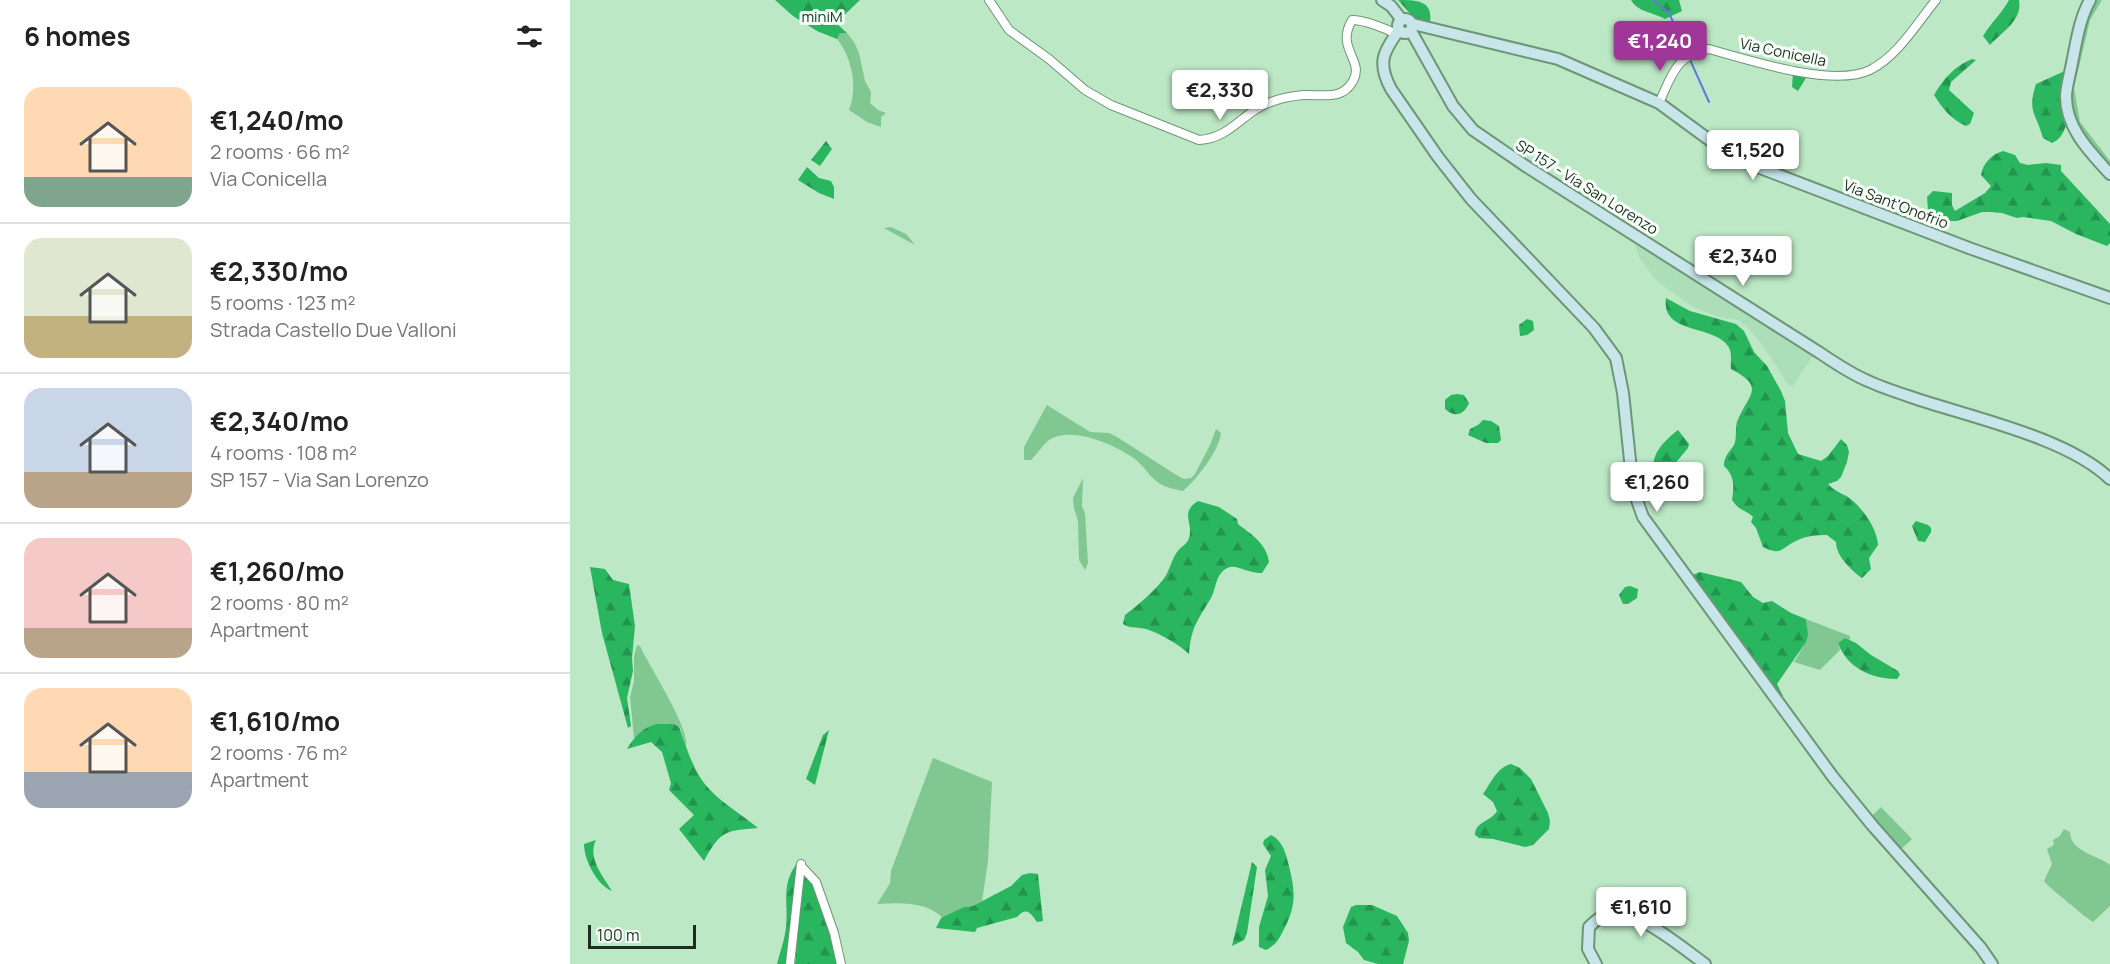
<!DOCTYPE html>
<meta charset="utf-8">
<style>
:root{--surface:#fff;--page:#f2f2f2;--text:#222;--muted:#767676;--line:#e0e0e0;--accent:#a03698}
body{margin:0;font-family:Manrope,sans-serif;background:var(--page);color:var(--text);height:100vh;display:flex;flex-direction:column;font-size:22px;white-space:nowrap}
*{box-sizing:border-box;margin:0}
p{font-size:20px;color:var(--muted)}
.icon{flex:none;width:33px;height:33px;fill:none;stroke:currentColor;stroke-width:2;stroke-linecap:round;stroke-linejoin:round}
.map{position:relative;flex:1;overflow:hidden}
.sheet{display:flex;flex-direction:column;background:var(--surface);width:570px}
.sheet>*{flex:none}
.scale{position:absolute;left:18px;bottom:15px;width:108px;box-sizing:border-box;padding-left:6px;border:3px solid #1d2e21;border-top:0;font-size:16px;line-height:21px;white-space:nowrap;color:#1d2e21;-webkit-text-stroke:4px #f6fff8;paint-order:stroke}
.price{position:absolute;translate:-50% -51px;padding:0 14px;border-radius:6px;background:#fff;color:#222;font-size:20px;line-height:39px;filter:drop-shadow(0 2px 3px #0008)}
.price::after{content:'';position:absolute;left:50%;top:36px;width:18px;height:14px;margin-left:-9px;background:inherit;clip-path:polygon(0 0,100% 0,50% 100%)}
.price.on{background:var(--accent);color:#fff}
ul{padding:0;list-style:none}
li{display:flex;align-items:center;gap:18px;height:150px;padding:0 24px}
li+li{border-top:2px solid var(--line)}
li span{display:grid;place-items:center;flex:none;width:168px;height:120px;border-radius:18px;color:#555}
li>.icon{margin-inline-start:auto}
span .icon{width:72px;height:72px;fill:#fffc;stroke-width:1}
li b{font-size:26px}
h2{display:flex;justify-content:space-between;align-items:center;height:72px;padding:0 24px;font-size:26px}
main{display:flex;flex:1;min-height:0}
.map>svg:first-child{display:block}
.built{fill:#acdfb7}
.green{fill:#81c792}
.forest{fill:url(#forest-firs)}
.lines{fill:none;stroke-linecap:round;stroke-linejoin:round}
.stream{stroke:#6079e9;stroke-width:2}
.street-casing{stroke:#6d9676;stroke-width:10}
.secondary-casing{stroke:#6d9676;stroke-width:14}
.street{stroke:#fff;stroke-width:8}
.secondary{stroke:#c8e5ea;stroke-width:10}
.labels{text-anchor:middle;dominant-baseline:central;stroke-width:6;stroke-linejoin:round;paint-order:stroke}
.park-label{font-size:15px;fill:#003716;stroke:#f6fff8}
.street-label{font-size:15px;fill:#1d2e21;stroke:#f6fff8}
</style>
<main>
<section class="sheet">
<h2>6 homes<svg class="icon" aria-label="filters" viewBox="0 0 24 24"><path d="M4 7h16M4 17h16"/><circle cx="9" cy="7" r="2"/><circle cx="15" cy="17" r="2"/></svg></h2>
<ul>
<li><span style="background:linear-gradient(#ffd9b3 75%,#7fa58c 0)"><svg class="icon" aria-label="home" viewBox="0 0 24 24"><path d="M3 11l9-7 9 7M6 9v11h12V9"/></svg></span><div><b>€1,240/mo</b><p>2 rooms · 66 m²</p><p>Via Conicella</p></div></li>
<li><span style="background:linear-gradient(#dfe7d0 65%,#c2b280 0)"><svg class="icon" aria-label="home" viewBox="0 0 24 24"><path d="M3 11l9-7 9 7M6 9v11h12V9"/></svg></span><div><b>€2,330/mo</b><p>5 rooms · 123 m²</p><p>Strada Castello Due Valloni</p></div></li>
<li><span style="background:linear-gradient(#c9d6e8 70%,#b9a48a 0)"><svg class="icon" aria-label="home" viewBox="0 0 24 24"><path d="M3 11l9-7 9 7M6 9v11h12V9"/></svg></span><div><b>€2,340/mo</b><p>4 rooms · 108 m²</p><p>SP 157 - Via San Lorenzo</p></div></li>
<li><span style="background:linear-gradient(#f6c9c9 75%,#b9a48a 0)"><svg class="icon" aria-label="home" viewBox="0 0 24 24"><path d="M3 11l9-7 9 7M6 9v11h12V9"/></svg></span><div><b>€1,260/mo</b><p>2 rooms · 80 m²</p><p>Apartment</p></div></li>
<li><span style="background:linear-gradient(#ffd9b3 70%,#9aa5b1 0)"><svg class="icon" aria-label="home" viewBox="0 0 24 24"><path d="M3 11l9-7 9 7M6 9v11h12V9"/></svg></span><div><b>€1,610/mo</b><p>2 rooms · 76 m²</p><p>Apartment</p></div></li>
</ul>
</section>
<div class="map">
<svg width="1540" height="964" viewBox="0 0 1540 964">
<defs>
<pattern id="forest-firs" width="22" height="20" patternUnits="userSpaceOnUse" patternTransform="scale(1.5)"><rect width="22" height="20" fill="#2ab55f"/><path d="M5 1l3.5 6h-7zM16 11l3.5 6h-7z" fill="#23944e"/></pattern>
</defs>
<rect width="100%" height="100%" fill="#bce8c5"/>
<polygon class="built" points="1062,236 1246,351 1223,386 1219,386 1193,346 1176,326 1168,320 1149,317 1123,307 1087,281 1070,259"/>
<g class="green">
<path d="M 1523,0 L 1532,0 L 1520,20 L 1504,88 L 1510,122 L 1540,161 L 1540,165 C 1528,153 1512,138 1505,122 C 1492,91 1514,31 1523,0 Z"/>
<path d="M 270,33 L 277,33 L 284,42 L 289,53 L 295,81 L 301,92 L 300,103 L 308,110 L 316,113 L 311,117 L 311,127 L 297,122 L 279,110 C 288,88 282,57 267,39 Z"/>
<polygon points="321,227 336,234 345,245 314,228"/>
<path d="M 477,405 L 520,432 L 539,433 L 547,437 L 608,476 L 614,479 L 621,478 L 625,474 L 640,445 L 646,429 L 651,433 C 649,451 627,479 613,491 C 593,487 588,485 575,469 C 572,466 569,462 565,459 C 546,445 501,425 479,440 C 474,444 466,455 461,460 L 454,460 L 454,447 Z"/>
<polygon points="513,478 512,506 515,513 518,563 515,570 509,560 508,521 504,508 503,498"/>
<path d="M 1236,619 L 1280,636 L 1280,640 L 1275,638 L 1268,643 L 1270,650 L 1250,670 L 1224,662 C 1235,645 1238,640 1236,619 Z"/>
<path d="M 67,645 L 70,646 C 79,666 121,730 116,747 L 110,727 C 93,718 79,729 64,738 L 60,697 L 64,681 L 64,656 Z"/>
<path d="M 363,758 L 422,782 L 418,861 L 412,902 L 403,906 L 394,907 L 373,918 C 355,901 330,903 307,904 L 320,883 L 321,871 Z"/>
<polygon points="1311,807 1342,839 1330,850 1301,817"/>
<path d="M 1494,829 L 1500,832 C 1500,852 1528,855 1540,865 L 1540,906 L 1523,922 C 1518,919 1476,885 1474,881 L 1482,864 L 1477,849 L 1484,845 L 1483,840 L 1490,836 Z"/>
</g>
<g class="forest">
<polygon points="205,0 290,0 266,23 277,33 270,33 267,39 247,31 223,16"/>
<path d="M 828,0 C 846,0 863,0 860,22 L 856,23 L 844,18 Z"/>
<path d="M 1061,0 L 1109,0 L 1112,11 L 1095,19 C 1083,12 1069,13 1061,0 Z"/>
<path d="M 1439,0 L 1449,0 C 1453,20 1432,32 1420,45 L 1413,36 C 1421,23 1432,13 1439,0 Z"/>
<path d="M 1402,59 L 1406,60 L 1381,82 L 1379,90 L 1404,113 L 1400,124 L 1396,126 C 1382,120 1372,108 1364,95 C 1372,80 1386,65 1402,59 Z"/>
<path d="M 1497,70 C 1497,91 1505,134 1482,143 L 1473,138 C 1466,112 1457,113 1466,84 Z"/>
<polygon points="1223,73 1236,78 1228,91 1222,87"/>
<polygon points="256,141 262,149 250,166 241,160"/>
<path d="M 1433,151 L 1445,155 L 1450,163 L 1458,165 L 1476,163 L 1491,165 L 1491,171 L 1540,224 L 1540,243 L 1537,246 L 1506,234 L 1481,221 L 1453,217 L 1447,218 L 1432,213 L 1420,212 L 1412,212 L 1387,221 L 1380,221 L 1377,216 L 1364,216 L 1358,210 L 1357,197 L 1363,191 L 1382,193 L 1382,205 L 1385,211 L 1415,193 L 1421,186 L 1411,175 C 1413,163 1422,154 1433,151 Z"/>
<polygon points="237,167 249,178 261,181 264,187 264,199 249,193 228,180"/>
<path d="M 1096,298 L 1120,311 L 1166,324 L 1174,331 L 1184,352 L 1197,366 L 1211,391 L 1215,401 L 1218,433 L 1228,454 L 1251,461 L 1258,456 L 1271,439 L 1277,445 L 1279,452 L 1277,462 L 1271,477 L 1267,481 L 1258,484 C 1263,490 1271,493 1278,497 C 1292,507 1307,528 1308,545 L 1299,558 L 1301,569 L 1292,578 C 1281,570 1266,556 1266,542 L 1257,535 C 1248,535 1235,536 1228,540 C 1211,547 1213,557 1193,547 L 1186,528 L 1181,522 L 1183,517 C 1175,509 1170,512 1162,500 C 1164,487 1165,476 1154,466 C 1154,456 1159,453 1164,445 C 1167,439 1165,429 1167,422 C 1178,394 1197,388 1161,369 C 1160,361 1163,354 1158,346 C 1142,324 1091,335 1096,298 Z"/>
<polygon points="957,319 963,321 964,330 957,335 950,336 949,325"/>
<path d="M 887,394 L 894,395 L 899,403 C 894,415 885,418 875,409 L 875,400 L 881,395 Z"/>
<polygon points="913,420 921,421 929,426 931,440 928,443 916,443 898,435 900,429 908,425"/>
<path d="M 1108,430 L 1119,444 L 1118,448 L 1098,472 L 1090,477 L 1085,475 C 1078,456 1094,441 1108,430 Z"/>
<polygon points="1065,466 1075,475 1079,492 1072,503 1065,490"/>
<path d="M 628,501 L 649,507 L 667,519 L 668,524 C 681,534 697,544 699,562 L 692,573 C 681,574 667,565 660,567 C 645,572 647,587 641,598 C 628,620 621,627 619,654 C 608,644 591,634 576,629 C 568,627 560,629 553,624 L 555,615 C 568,605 586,590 595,577 C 600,569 602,559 607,552 C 611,546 617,545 619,538 C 624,523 609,513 628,501 Z"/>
<polygon points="1346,521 1358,525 1361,528 1361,532 1355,542 1348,541 1342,526"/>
<polygon points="20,567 35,569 43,580 59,584 65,626 62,658 63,671 57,698 61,726 58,728 32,633"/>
<polygon points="1130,572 1171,582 1183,597 1193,603 1202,601 1221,613 1236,619 1238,635 1236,642 1207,684 1213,696 1208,698 1120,576"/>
<polygon points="1060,586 1068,589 1067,598 1058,604 1053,604 1049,595 1055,587"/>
<path d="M 1275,638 L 1286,643 L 1301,655 L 1328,671 L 1330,675 L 1327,679 C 1302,679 1277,668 1268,643 Z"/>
<path d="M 87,724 L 104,724 L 109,727 C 116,746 122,767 134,783 C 148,801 171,814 188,828 C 155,831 151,830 134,861 L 109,829 L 124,815 L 99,790 L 101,783 L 92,752 L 81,742 L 57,749 C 64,737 73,727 87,724 Z"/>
<polygon points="259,730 245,785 236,779 253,735"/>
<path d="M 941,764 L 950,768 L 961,779 L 978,813 L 980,821 L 979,829 L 963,845 L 955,847 L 923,839 L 909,838 L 905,835 C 905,821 921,822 927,811 L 923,802 L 913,794 C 921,783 927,767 941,764 Z"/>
<path d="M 701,835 C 713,841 716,854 719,866 C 726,895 726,907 712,933 C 708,941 704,946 696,950 L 689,947 L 689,927 L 698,896 L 695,870 L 701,856 L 693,844 L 694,840 Z"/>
<path d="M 26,840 C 17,858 33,876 42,891 C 27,885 14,860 14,844 Z"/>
<polygon points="682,862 687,867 677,933 674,940 662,946"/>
<path d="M 227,863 L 217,964 L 207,964 C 210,952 215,939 216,927 C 219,902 210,887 227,863 Z"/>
<path d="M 460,873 L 468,874 L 473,921 L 467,922 C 461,914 457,906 447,917 L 407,928 L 405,932 L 366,928 L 371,918 L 394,907 L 403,906 L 441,886 L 452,875 Z"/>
<path d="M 233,875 C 253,882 263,944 269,964 L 225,964 Z"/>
<polygon points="786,905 802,905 827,916 838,933 839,941 833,964 808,964 794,960 788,952 776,943 773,927 781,907"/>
</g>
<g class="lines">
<polyline class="stream" points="1083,0 1099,13 1139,102"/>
<defs>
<g id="street">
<path d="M 419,0 L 439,30 L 479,59 L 515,90 L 541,105 L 629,140 C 662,138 673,111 701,102 C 711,98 723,96 733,95 C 752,94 772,101 783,81 C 795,60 765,49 782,20 C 794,20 815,28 826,34"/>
<path d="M 1089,103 C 1101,77 1106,54 1139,49 C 1179,60 1263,88 1300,70 C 1328,56 1347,23 1366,0"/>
<polyline points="231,866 246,882 264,933 271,964"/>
<polyline points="220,964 231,864"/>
</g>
<g id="secondary">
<polyline points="812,0 821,6 832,20"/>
<path d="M 1520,0 C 1510,18 1507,38 1503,58 C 1501,70 1497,83 1496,95 C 1495,127 1519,151 1540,174"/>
<circle cx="835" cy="26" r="7"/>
<polyline points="843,24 988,59 1089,103 1164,158 1399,248 1540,298"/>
<path d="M 829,30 C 813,52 807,63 821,89 L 868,157 L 901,199 L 1024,328 L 1046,358 L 1053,393 L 1063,489 L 1073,517 L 1263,777 L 1302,825 L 1411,948 L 1422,964"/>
<path d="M 841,31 L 883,106 L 903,130 L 954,165 L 1250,353 C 1265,363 1281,374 1298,381 C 1311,387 1326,392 1341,397 C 1399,417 1497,437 1540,479"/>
<path d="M 1026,964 L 1018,949 L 1019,927 C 1026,920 1035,912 1047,913 C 1072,914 1114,949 1135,964"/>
</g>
</defs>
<use href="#street" class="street-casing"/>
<use href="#secondary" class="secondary-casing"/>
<use href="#street" class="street"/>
<use href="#secondary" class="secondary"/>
</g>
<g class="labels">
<g class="park-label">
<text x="252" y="16">miniM</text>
</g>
<g class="street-label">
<text transform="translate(1213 52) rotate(12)">Via Conicella</text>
<text transform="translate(1017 187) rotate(32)">SP 157 - Via San Lorenzo</text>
<text transform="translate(1326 204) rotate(21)">Via Sant'Onofrio</text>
</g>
</g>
</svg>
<div class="scale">100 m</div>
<b class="price on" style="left:1090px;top:72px">€1,240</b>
<b class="price" style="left:650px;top:121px">€2,330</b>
<b class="price" style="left:1183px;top:181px">€1,520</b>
<b class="price" style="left:1173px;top:287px">€2,340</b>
<b class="price" style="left:1087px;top:513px">€1,260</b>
<b class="price" style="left:1071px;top:938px">€1,610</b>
</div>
</main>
